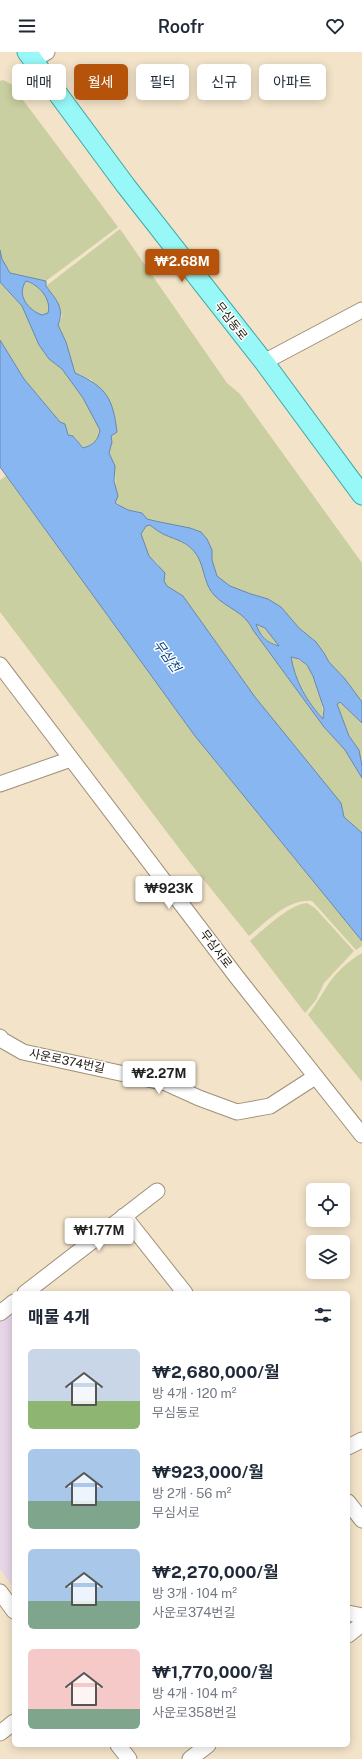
<!DOCTYPE html>
<html lang="ko">
<meta charset="utf-8">
<style>
:root{--surface:#fff;--page:#f2f2f3;--text:#1f2937;--muted:#747a83;--accent:#b45309}
body{margin:0;font-family:"Public Sans","Noto Sans KR",sans-serif;background:var(--page);color:var(--text);height:100vh;display:flex;flex-direction:column;font-size:15px;white-space:nowrap}
*{box-sizing:border-box;margin:0}
p{font-size:13px;color:var(--muted)}
.icon{flex:none;width:22px;height:22px;fill:none;stroke:currentColor;stroke-width:2;stroke-linecap:round;stroke-linejoin:round}
.map{position:relative;flex:1;overflow:hidden}
.sheet{position:absolute;left:12px;top:1239px;width:338px;height:456px;display:flex;flex-direction:column;background:var(--surface);border-radius:6px;box-shadow:0 2px 10px #0003}
.sheet>*{flex:none}
.banner{position:absolute;left:12px;top:12px;width:338px;height:36px;display:flex;gap:8px}
.controls{position:absolute;left:306px;top:1131px;display:grid;gap:8px}
.controls a{display:grid;place-items:center;width:44px;height:44px;border-radius:6px;background:var(--surface);box-shadow:0 2px 10px #0003;font-size:20px}
.price{position:absolute;translate:-50% -34px;padding:0 9px;border-radius:4px;background:#fff;color:#222;font-size:13px;line-height:26px;filter:drop-shadow(0 1px 2px #0008)}
.price::after{content:'';position:absolute;left:50%;top:24px;width:12px;height:9px;margin-left:-6px;background:inherit;clip-path:polygon(0 0,100% 0,50% 100%)}
.price.active{background:var(--accent);color:#fff}
ul{padding:0;list-style:none}
li{display:flex;align-items:center;gap:12px;height:100px;padding:0 16px}
li span{display:grid;place-items:center;flex:none;width:112px;height:80px;border-radius:6px;color:#555}
li>.icon{margin-inline-start:auto}
span .icon{width:48px;height:48px;fill:#fffc;stroke-width:1}
li b{font-size:17px}
h2{display:flex;justify-content:space-between;align-items:center;height:48px;padding:0 16px;font-size:17px}
.tag{padding:0 14px;border-radius:6px;background:var(--surface);box-shadow:0 2px 10px #0003;font-size:14px;line-height:36px}
.tag.active{background:var(--accent);color:#fff}
header{display:flex;justify-content:space-between;align-items:center;height:52px;padding:0 16px;background:var(--surface);font-size:18px;font-weight:600}
.map>svg:first-child{display:block}
.education{fill:#e6d5e6}
.green{fill:#c9cfa0}
.water{fill:#87b6f1;stroke:#6887ae;fill-rule:evenodd}
.lines{fill:none;stroke-linecap:round;stroke-linejoin:round}
.minor-casing{stroke:#9e9078;stroke-width:17}
.major-casing{stroke:#41a6a2;stroke-width:21}
.minor{stroke:#fff;stroke-width:15}
.major{stroke:#98f7f7;stroke-width:19}
.labels{text-anchor:middle;dominant-baseline:central;stroke-width:3;stroke-linejoin:round;paint-order:stroke}
.street-label{font-size:12px;fill:#1f1910;stroke:#fff}
.water-label{font-size:13px;font-style:italic;fill:#004287;stroke:#fff}
</style>
<header><svg class="icon" aria-label="menu" viewBox="0 0 24 24"><path d="M4 6h16M4 12h16M4 18h16"/></svg>Roofr<svg class="icon" aria-label="heart" viewBox="0 0 24 24"><path d="M12 20l-8-8c-3-5 5-10 8-4 3-6 11-1 8 4z"/></svg></header>
<div class="map">
<svg width="362" height="1707" viewBox="0 0 362 1707">
<rect width="100%" height="100%" fill="#f3e3c9"/>
<polygon class="education" points="12,1261 14,1261 14,1536 0,1517 0,1270"/>
<g class="green">
<polygon points="3,28 11,32 118,175 46,229 10,221 2,207 0,198 0,29"/>
<path d="M 120,177 L 227,331 L 240,342 L 362,511 L 362,650 L 345,627 L 329,610 L 324,601 L 316,590 L 299,576 L 281,555 L 268,547 L 251,542 L 230,534 L 217,524 L 212,508 L 212,498 L 190,476 L 155,469 L 147,467 L 142,461 L 128,458 L 115,450 C 115,434 118,415 109,401 L 112,390 L 92,328 L 75,321 L 66,290 L 58,273 L 62,264 L 46,234 Z"/>
<path d="M 25,229 C 38,232 52,247 48,261 L 42,263 C 27,258 17,243 25,229 Z"/>
<path d="M 0,230 L 22,254 L 39,293 L 49,307 L 62,317 L 83,346 L 100,378 C 98,389 93,393 83,396 L 74,384 L 68,383 L 65,372 L 60,370 L 24,327 L 0,288 Z"/>
<path d="M 6,424 L 195,684 L 362,889 L 362,894 L 356,898 L 312,849 C 289,846 266,870 249,884 L 191,812 L 0,560 L 0,428 Z"/>
<polygon points="150,473 162,482 177,486 189,494 197,504 203,515 205,528 249,568 253,578 324,675 345,698 362,726 362,781 344,765 340,751 255,645 183,544 167,534 164,529 158,512 149,504 141,482 146,474"/>
<path d="M 256,572 L 265,576 L 280,594 C 267,590 261,584 256,572 Z"/>
<path d="M 291,605 C 297,607 303,609 307,614 C 316,625 324,653 323,667 C 307,648 295,630 291,605 Z"/>
<polygon points="340,650 362,671 362,714 359,698 349,684 337,652"/>
<path d="M 307,851 L 315,856 L 354,899 L 324,931 L 316,948 L 305,961 L 250,889 C 263,878 290,852 307,851 Z"/>
<path d="M 362,901 L 362,1030 L 308,963 C 315,954 320,945 326,936 C 334,922 348,909 362,901 Z"/>
</g>
<path class="water" d="M 0,198 L 2,207 L 10,221 L 46,229 L 46,234 C 56,248 65,255 58,273 L 66,290 L 75,321 C 107,335 113,347 117,380 L 111,384 L 112,390 L 109,401 L 115,414 L 114,429 L 118,444 L 115,451 L 128,458 L 142,461 L 147,467 L 155,469 L 190,476 L 201,480 L 207,487 L 212,498 L 212,508 L 217,524 L 230,534 L 251,542 L 268,547 L 281,555 L 299,576 L 316,590 L 324,601 L 329,610 L 345,627 L 362,650 L 362,671 L 340,650 L 337,652 L 349,684 L 359,698 L 362,714 L 362,726 L 345,698 L 324,675 L 253,578 C 245,560 228,557 215,544 C 204,533 205,518 198,505 C 188,489 178,489 163,482 C 159,480 154,476 150,473 L 146,474 L 141,482 L 149,504 L 165,521 L 164,529 L 167,534 L 183,544 L 255,645 L 341,751 L 344,765 L 362,781 L 362,889 L 195,684 L 0,415 L 0,288 L 24,327 L 60,370 L 65,372 L 68,383 L 73,384 L 83,396 C 93,393 98,389 100,378 L 83,346 L 62,317 L 49,307 L 39,293 L 22,254 L 0,230 ZM 26,229 C 38,232 52,247 48,261 L 42,263 C 28,258 16,243 26,229 ZM 256,572 L 265,576 L 279,594 C 267,591 260,584 256,572 ZM 291,605 L 299,607 L 307,613 L 313,624 L 324,657 L 323,667 C 307,650 295,629 291,605 Z"/>
<g class="lines">
<defs>
<g id="minor">
<polyline points="33,8 47,0"/>
<polyline points="264,310 362,258"/>
<polyline points="0,613 236,924 362,1083"/>
<polyline points="0,732 71,707"/>
<polyline points="0,985 2,988 23,1000 166,1031 199,1046 237,1060 270,1054 315,1025"/>
<polyline points="124,1164 185,1241"/>
<polyline points="25,1241 157,1139"/>
<polyline points="0,1261 14,1250"/>
<polyline points="348,1395 362,1388"/>
<polyline points="348,1450 362,1468"/>
<polyline points="0,1540 14,1559"/>
<polyline points="348,1561 362,1564"/>
<polyline points="348,1583 362,1572"/>
<polyline points="0,1681 14,1670"/>
<polyline points="118,1693 129,1707"/>
<polyline points="190,1707 208,1693"/>
</g>
<polyline id="major" points="27,0 126,134 264,310 362,443"/>
</defs>
<use href="#minor" class="minor-casing"/>
<use href="#major" class="major-casing"/>
<use href="#minor" class="minor"/>
<use href="#major" class="major"/>
</g>
<g class="labels">
<g class="street-label">
<text transform="translate(231 269) rotate(52)">무심동로</text>
<text transform="translate(216 897) rotate(53)">무심서로</text>
<text transform="translate(67 1009) rotate(12)">사운로374번길</text>
</g>
<g class="water-label">
<text transform="translate(167 604) rotate(54)">무심천</text>
</g>
</g>
</svg>
<div class="controls">
<a><svg class="icon" aria-label="locate" viewBox="0 0 24 24"><circle cx="12" cy="12" r="6"/><path d="M12 2v4M12 18v4M2 12h4M18 12h4"/></svg></a>
<a><svg class="icon" aria-label="layers" viewBox="0 0 24 24"><path d="M12 4l9 5-9 5-9-5zM3 14l9 5 9-5"/></svg></a>
</div>
<b class="price active" style="left:182px;top:231px">₩2.68M</b>
<b class="price" style="left:169px;top:858px">₩923K</b>
<b class="price" style="left:159px;top:1043px">₩2.27M</b>
<b class="price" style="left:99px;top:1200px">₩1.77M</b>
<div class="banner">
<a class="tag">매매</a>
<a class="tag active">월세</a>
<a class="tag">필터</a>
<a class="tag">신규</a>
<a class="tag">아파트</a>
</div>
<section class="sheet">
<h2>매물 4개<svg class="icon" aria-label="filters" viewBox="0 0 24 24"><path d="M4 7h16M4 17h16"/><circle cx="9" cy="7" r="2"/><circle cx="15" cy="17" r="2"/></svg></h2>
<ul>
<li><span style="background:linear-gradient(#c9d6e8 65%,#8fb573 0)"><svg class="icon" aria-label="home" viewBox="0 0 24 24"><path d="M3 11l9-7 9 7M6 9v11h12V9"/></svg></span><div><b>₩2,680,000/월</b><p>방 4개 · 120 m²</p><p>무심동로</p></div></li>
<li><span style="background:linear-gradient(#a9c7e8 65%,#7fa58c 0)"><svg class="icon" aria-label="home" viewBox="0 0 24 24"><path d="M3 11l9-7 9 7M6 9v11h12V9"/></svg></span><div><b>₩923,000/월</b><p>방 2개 · 56 m²</p><p>무심서로</p></div></li>
<li><span style="background:linear-gradient(#a9c7e8 65%,#7fa58c 0)"><svg class="icon" aria-label="home" viewBox="0 0 24 24"><path d="M3 11l9-7 9 7M6 9v11h12V9"/></svg></span><div><b>₩2,270,000/월</b><p>방 3개 · 104 m²</p><p>사운로374번길</p></div></li>
<li><span style="background:linear-gradient(#f6c9c9 75%,#7fa58c 0)"><svg class="icon" aria-label="home" viewBox="0 0 24 24"><path d="M3 11l9-7 9 7M6 9v11h12V9"/></svg></span><div><b>₩1,770,000/월</b><p>방 4개 · 104 m²</p><p>사운로358번길</p></div></li>
</ul>
</section>
</div>
